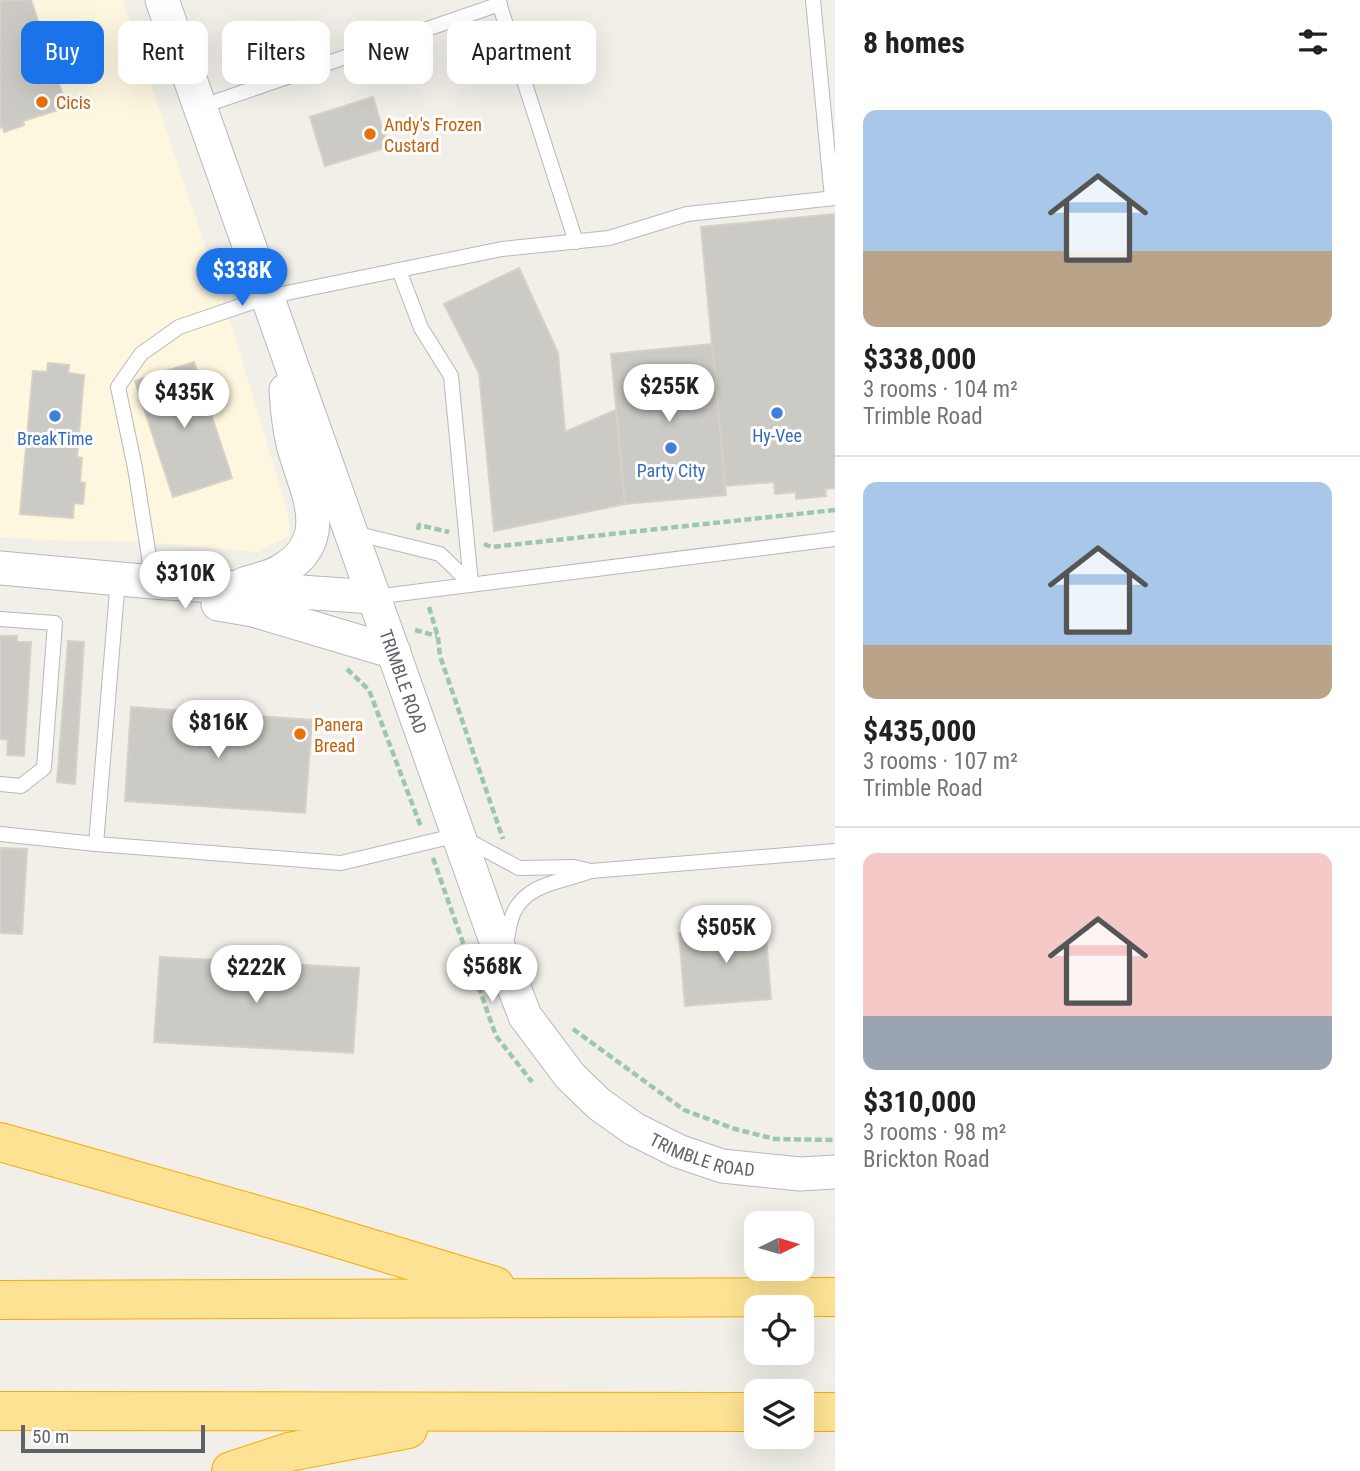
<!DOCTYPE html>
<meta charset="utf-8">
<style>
:root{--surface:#fff;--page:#f6f6f6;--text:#202124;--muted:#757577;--line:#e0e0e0;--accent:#1a73e8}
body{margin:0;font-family:"Roboto Condensed",sans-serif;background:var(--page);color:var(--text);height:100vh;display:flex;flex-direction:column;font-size:26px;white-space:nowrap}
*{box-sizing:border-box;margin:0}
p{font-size:23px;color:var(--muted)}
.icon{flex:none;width:38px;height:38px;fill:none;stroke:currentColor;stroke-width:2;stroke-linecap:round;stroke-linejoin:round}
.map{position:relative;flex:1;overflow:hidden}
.drawer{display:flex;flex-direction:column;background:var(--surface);width:525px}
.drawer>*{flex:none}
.top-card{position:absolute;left:21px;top:21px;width:665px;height:63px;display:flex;gap:14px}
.needle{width:46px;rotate:85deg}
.buttons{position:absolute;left:744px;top:1211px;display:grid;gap:14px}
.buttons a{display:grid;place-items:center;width:70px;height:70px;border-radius:14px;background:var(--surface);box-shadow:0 7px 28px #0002;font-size:35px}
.scale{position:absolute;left:21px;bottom:18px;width:184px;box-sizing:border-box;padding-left:7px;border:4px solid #5f6368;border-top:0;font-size:19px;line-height:24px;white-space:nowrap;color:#5f6368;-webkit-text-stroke:5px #fff;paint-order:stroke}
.price{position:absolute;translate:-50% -60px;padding:0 16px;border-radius:24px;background:#fff;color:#222;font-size:23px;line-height:46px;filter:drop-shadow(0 2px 4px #0008)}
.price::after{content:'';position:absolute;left:50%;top:42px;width:21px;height:16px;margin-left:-10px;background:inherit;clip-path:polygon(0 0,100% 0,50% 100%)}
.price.selected{background:var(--accent);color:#fff}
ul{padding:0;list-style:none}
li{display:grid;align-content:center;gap:14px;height:371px;padding:0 28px}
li+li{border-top:2px solid var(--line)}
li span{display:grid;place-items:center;height:217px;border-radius:14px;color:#555}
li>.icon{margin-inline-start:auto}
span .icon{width:126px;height:126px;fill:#fffc;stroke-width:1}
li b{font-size:30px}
h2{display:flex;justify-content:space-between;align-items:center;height:84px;padding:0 28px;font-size:30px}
.tag{padding:0 24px;border-radius:14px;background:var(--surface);box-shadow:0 7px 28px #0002;font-size:24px;line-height:63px}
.tag.selected{background:var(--accent);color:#fff}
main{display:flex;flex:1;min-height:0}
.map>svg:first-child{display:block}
.commercial{fill:#fef7e0}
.building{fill:#cccac5;stroke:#d6d1c6;stroke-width:2}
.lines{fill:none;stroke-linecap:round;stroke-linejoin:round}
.service-casing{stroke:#b5b8bc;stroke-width:16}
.tertiary-casing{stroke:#b5b8bc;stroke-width:35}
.motorway-casing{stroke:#f9ab00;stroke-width:40}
.path{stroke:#9cc7a9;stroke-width:4.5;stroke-dasharray:7 3.5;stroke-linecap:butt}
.service{stroke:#fff;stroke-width:14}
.tertiary{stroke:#fff;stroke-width:33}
.motorway{stroke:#fde293;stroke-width:38}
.food-dot{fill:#e8710a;stroke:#fff;stroke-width:2.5}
.shop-dot{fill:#3f7fe0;stroke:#fff;stroke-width:2.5}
.labels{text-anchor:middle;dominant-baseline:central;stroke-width:6;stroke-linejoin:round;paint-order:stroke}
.food-label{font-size:18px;fill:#c56008;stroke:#fff;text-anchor:start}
.shop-label{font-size:18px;fill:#366cbe;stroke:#fff}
.street-label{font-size:18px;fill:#5f6368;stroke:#fff}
</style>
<main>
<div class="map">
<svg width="835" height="1471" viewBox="0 0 835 1471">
<rect width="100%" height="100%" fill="#f1efe8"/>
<polygon class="commercial" points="0,0 123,0 227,311 288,513 290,535 257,552 146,542 66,541 0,537"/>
<g class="building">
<polygon points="0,0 31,0 67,107 23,121 24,125 4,132 3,127 0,128"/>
<polygon points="373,97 388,147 325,166 310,117"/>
<polygon points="835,214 835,488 825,489 826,496 796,499 796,492 775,494 774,482 725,486 701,227"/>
<polygon points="519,268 558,353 565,432 616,410 625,504 494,531 479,373 444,304"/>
<polygon points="712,344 726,495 625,504 611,354"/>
<polygon points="194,362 232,478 173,497 135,381"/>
<polygon points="48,363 69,365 68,373 84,375 77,457 82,458 80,482 85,483 83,504 74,503 73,518 20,514 33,371 47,372"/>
<polygon points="0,636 17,636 17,642 31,642 24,756 7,755 8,740 0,739"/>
<polygon points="68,641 84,642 75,784 57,782"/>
<polygon points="131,707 312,720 305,813 125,801"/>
<polygon points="0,848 27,849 22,934 0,933"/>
<polygon points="765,922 771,999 685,1006 679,933 709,931 709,926"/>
<polygon points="160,957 359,968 353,1053 154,1042"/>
</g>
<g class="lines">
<defs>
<g id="service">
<polyline points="498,0 576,242"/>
<polyline points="813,0 832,198"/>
<polyline points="200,107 500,4"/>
<polyline points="399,270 421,328 451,376 471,584"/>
<polyline points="354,533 440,554 471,584"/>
<polyline points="118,579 96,844 341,863 458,835 519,868 574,867 591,871"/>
<polyline points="153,582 135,468 118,387 141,354 179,327 267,297 502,249 609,238 687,214 835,198"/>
<polyline points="374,597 835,539"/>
<polyline points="0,619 55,623 44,768 21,786 0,784"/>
<polyline points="0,834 96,844"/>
<path d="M 505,946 C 508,936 509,924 513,914 C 526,883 562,882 591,871 L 835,851"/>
</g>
<g id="tertiary">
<path id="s1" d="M 162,0 L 492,930 L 525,1016 L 570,1076 L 599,1104 L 634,1129 L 678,1151 L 722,1166 L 800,1174 L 835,1172"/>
<polyline points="0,568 153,582 374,597"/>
<path d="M 244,584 C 256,580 273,577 284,569 C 336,537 304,488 293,444 C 289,427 287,407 286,390"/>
<polyline points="218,604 253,610 394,652"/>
</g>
<g id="motorway">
<polyline points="0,1142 300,1227 495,1286"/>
<polyline points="0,1300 835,1297"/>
<polyline points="0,1411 756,1412"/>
<polyline points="802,1412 835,1412"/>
<polyline points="231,1471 289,1452 408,1429"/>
</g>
</defs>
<use href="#service" class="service-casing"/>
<use href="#tertiary" class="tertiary-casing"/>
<use href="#motorway" class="motorway-casing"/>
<g class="path">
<polyline points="418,530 419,525 449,532"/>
<polyline points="484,544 491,547 835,510"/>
<polyline points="429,607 438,637 440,656 503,839"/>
<polyline points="415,630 437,636"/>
<polyline points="347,669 369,690 421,827"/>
<polyline points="433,858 496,1036 532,1082"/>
<polyline points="573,1029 684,1110 735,1129 775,1139 835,1140"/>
</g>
<use href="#service" class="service"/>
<use href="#tertiary" class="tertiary"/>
<use href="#motorway" class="motorway"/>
</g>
<g class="food-dot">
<circle cx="42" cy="102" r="7"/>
<circle cx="370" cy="134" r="7"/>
<circle cx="300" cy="734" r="7"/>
</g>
<g class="shop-dot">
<circle cx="777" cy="413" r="7"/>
<circle cx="55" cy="416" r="7"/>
<circle cx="671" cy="448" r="7"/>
</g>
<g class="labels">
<g class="food-label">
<text x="56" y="102">Cicis</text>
<text x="384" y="124">Andy's Frozen<tspan x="384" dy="21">Custard</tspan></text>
<text x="314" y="724">Panera<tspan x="314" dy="21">Bread</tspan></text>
</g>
<g class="shop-label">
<text x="777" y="435">Hy-Vee</text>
<text x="55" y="438">BreakTime</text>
<text x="671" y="470">Party City</text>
</g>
<g class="street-label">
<text stroke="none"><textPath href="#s1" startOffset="723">TRIMBLE ROAD</textPath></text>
<text stroke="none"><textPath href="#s1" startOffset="1311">TRIMBLE ROAD</textPath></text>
</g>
</g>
</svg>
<div class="buttons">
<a><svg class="needle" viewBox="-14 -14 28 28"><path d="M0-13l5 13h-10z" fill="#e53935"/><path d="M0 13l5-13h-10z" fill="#757577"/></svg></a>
<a><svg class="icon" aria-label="locate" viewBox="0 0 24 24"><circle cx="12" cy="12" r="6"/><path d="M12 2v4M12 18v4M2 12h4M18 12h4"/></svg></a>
<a><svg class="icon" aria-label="layers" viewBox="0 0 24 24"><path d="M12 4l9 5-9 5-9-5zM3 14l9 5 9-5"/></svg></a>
</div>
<div class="scale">50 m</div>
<b class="price selected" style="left:242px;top:308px">$338K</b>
<b class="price" style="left:669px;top:424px">$255K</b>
<b class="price" style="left:184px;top:430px">$435K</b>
<b class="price" style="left:185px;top:611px">$310K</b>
<b class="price" style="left:218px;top:760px">$816K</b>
<b class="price" style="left:726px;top:965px">$505K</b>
<b class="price" style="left:492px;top:1004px">$568K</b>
<b class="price" style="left:256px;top:1005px">$222K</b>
<div class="top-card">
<a class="tag selected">Buy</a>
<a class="tag">Rent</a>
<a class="tag">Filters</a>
<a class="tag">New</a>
<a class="tag">Apartment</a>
</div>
</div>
<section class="drawer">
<h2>8 homes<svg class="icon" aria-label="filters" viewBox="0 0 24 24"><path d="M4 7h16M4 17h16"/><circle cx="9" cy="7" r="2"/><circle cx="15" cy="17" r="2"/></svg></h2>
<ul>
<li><span style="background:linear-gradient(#a9c7e8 65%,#b9a48a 0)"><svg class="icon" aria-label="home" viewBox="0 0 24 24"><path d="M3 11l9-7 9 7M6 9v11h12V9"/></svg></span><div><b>$338,000</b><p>3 rooms · 104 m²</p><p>Trimble Road</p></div></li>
<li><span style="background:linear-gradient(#a9c7e8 75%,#b9a48a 0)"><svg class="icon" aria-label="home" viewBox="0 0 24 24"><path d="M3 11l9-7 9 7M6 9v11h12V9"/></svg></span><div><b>$435,000</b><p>3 rooms · 107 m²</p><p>Trimble Road</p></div></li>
<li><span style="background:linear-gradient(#f6c9c9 75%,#9aa5b1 0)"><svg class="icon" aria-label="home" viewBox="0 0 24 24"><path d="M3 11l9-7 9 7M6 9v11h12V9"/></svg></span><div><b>$310,000</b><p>3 rooms · 98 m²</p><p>Brickton Road</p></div></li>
</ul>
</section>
</main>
